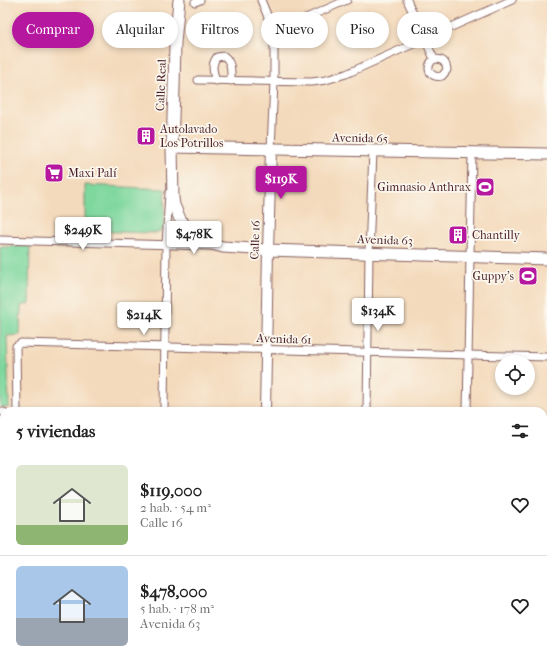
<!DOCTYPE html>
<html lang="es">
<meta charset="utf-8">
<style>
:root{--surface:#fff;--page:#f6f6f6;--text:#222;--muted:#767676;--line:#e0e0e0;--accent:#b5179e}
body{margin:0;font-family:"IM FELL French Canon",serif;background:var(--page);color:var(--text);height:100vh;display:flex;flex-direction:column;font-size:15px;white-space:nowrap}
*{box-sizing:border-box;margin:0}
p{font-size:13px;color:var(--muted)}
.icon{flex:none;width:22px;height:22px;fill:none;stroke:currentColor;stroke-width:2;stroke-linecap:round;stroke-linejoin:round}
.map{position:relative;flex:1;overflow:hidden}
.side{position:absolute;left:0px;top:407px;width:547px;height:256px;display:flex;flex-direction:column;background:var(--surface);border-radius:12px 12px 0 0;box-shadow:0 2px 6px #0003}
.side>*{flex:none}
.banner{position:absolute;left:12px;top:12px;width:523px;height:36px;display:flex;gap:8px}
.controls{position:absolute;left:495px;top:355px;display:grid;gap:8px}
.controls a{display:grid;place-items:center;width:40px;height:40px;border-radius:50%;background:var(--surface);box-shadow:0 2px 6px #0003;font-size:20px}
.price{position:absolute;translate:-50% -34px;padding:0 9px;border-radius:4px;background:#fff;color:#222;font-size:13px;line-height:26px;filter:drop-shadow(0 1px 2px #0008)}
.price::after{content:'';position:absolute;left:50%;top:24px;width:12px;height:9px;margin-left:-6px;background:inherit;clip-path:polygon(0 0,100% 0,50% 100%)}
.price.current{background:var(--accent);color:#fff}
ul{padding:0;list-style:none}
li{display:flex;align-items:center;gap:12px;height:100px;padding:0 16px}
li+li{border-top:1px solid var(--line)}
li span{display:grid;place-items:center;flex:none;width:112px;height:80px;border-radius:6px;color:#555}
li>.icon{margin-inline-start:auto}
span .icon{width:48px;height:48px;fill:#fffc;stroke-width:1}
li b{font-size:17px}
h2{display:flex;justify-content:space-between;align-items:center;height:48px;padding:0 16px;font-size:17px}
.tag{padding:0 14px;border-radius:18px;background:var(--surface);box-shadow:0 2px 6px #0003;font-size:14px;line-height:36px}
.tag.current{background:var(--accent);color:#fff}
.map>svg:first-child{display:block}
.green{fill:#7ed79d;stroke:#647b64}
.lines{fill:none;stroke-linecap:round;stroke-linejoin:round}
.street-casing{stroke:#86605e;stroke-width:9}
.secondary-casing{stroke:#86605e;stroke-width:12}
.primary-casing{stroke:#86605e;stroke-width:13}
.street{stroke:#fff;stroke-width:7}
.secondary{stroke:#fff;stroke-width:10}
.primary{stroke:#fff;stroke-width:11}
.labels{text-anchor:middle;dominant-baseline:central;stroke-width:3.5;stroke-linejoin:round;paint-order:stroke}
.street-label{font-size:12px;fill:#4a1f2b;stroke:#fbf7ec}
.poi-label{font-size:12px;fill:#4a1f2b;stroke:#fbf7ec;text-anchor:start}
</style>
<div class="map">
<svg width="547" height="663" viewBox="0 0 547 663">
<rect width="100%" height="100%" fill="#fbf7ec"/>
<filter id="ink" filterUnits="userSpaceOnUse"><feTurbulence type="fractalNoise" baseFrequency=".025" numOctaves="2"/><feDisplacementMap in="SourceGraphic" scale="8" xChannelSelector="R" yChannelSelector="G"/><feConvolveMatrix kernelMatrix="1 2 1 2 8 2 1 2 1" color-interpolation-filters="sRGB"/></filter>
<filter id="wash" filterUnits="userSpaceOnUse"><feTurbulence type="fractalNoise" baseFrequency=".012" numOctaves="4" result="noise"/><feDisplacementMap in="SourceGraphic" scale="16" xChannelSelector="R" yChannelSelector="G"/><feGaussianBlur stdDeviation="0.9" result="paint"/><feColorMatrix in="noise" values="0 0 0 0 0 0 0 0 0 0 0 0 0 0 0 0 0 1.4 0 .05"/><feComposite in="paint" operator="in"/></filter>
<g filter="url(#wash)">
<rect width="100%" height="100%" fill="#f4dabc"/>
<g class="green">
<polygon points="85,185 165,189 164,228 160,232 156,233 87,231 85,227"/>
<polygon points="30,246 29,304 21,306 20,335 7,336 9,407 0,407 0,247"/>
</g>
</g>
<g filter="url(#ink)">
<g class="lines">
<defs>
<g id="street">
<polyline points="261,0 274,32 274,82 271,149"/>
<path d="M 407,0 L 434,59 C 424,67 430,79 442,76 L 447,70 C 446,61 442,59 434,59"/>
<polyline points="195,2 200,0"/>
<polyline points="274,32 347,0"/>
<polyline points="198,80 312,82 326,80 346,74 512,0"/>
<path d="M 216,81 C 213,72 211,64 217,57 L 224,56 C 232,62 231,72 231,81"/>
<polyline points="0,240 210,246"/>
<polyline points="17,411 16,346 21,343 547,357"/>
<polyline points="164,411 166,245 169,193"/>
<polyline points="367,411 369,253 373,151"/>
<polyline points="467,411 472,153"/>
<polyline points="0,412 4,412"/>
<polyline points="543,455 547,456"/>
<polyline points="543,557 547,557"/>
<polyline points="0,565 4,566"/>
<polyline points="0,638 4,638"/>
<polyline points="158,663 158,659"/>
<polyline points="361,663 361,659"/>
<polyline points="461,663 461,659"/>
</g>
<g id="secondary">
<polyline points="265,411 268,250 271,149"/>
<polyline points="543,654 547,654"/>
<polyline points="260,663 260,659"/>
</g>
<g id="primary">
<polyline points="179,0 175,43 174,88 172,147 173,198 174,205 180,219 189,230 195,235 208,243 223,247 268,250 547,259"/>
<polyline points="172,147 547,154"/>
</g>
</defs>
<use href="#street" class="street-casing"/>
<use href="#secondary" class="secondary-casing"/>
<use href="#primary" class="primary-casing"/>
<use href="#street" class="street"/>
<use href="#secondary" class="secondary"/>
<use href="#primary" class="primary"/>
</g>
</g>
<defs>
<symbol id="building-square" viewBox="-11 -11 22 22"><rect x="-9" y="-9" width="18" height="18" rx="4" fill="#b5179e" stroke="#fbf7ec"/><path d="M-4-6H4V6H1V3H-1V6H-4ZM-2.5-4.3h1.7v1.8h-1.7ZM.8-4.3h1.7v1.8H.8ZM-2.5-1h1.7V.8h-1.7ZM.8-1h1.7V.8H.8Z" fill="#fff"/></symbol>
<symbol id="supermarket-square" viewBox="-11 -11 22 22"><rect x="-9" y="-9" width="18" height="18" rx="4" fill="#b5179e" stroke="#fbf7ec"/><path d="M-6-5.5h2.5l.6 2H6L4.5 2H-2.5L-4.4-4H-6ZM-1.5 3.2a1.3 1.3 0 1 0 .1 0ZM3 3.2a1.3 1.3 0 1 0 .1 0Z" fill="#fff"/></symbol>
<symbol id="stadium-square" viewBox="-11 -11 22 22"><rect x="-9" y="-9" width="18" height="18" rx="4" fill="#b5179e" stroke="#fbf7ec"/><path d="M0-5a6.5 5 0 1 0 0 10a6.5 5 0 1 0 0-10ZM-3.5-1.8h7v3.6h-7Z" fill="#fff"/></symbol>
</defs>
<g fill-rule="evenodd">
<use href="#building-square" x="135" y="125" width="22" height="22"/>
<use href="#supermarket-square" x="43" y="162" width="22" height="22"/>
<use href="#stadium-square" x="474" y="176" width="22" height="22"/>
<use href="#building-square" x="447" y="224" width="22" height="22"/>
<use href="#stadium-square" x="517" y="265" width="22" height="22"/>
</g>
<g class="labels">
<g class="street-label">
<text transform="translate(161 85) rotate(-88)">Calle Real</text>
<text transform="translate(360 138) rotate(1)">Avenida 65</text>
<text transform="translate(255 240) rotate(-88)">Calle 16</text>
<text transform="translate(385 240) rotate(2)">Avenida 63</text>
<text transform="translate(284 339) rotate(2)">Avenida 61</text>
</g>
<g class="poi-label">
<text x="160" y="129">Autolavado<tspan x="160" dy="14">Los Potrillos</tspan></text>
<text x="68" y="173">Maxi Palí</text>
<text x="471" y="187" text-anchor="end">Gimnasio Anthrax</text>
<text x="472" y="235">Chantilly</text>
<text x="514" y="276" text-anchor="end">Guppy's</text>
</g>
</g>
</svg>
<div class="controls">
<a><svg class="icon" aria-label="locate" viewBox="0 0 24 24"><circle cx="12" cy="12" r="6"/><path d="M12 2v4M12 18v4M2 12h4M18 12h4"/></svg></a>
</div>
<b class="price current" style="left:281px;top:200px">$119K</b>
<b class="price" style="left:83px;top:251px">$249K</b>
<b class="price" style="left:194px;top:255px">$478K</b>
<b class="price" style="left:378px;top:332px">$134K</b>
<b class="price" style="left:144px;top:336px">$214K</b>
<div class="banner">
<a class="tag current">Comprar</a>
<a class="tag">Alquilar</a>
<a class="tag">Filtros</a>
<a class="tag">Nuevo</a>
<a class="tag">Piso</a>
<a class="tag">Casa</a>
</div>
<section class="side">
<h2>5 viviendas<svg class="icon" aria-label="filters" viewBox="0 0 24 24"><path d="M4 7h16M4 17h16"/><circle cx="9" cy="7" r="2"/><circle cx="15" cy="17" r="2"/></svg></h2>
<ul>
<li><span style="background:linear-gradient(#dfe7d0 75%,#8fb573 0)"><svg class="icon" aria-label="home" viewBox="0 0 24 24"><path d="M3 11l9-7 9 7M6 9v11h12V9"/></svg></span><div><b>$119,000</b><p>2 hab. · 54 m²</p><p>Calle 16</p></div><svg class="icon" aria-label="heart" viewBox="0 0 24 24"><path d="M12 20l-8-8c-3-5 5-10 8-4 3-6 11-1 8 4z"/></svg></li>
<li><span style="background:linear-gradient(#a9c7e8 65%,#9aa5b1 0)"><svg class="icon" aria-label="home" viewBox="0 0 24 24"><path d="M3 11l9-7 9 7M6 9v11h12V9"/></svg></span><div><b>$478,000</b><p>5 hab. · 178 m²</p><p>Avenida 63</p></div><svg class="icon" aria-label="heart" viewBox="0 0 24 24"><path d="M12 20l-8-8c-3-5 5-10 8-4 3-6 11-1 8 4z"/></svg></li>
</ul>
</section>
</div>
